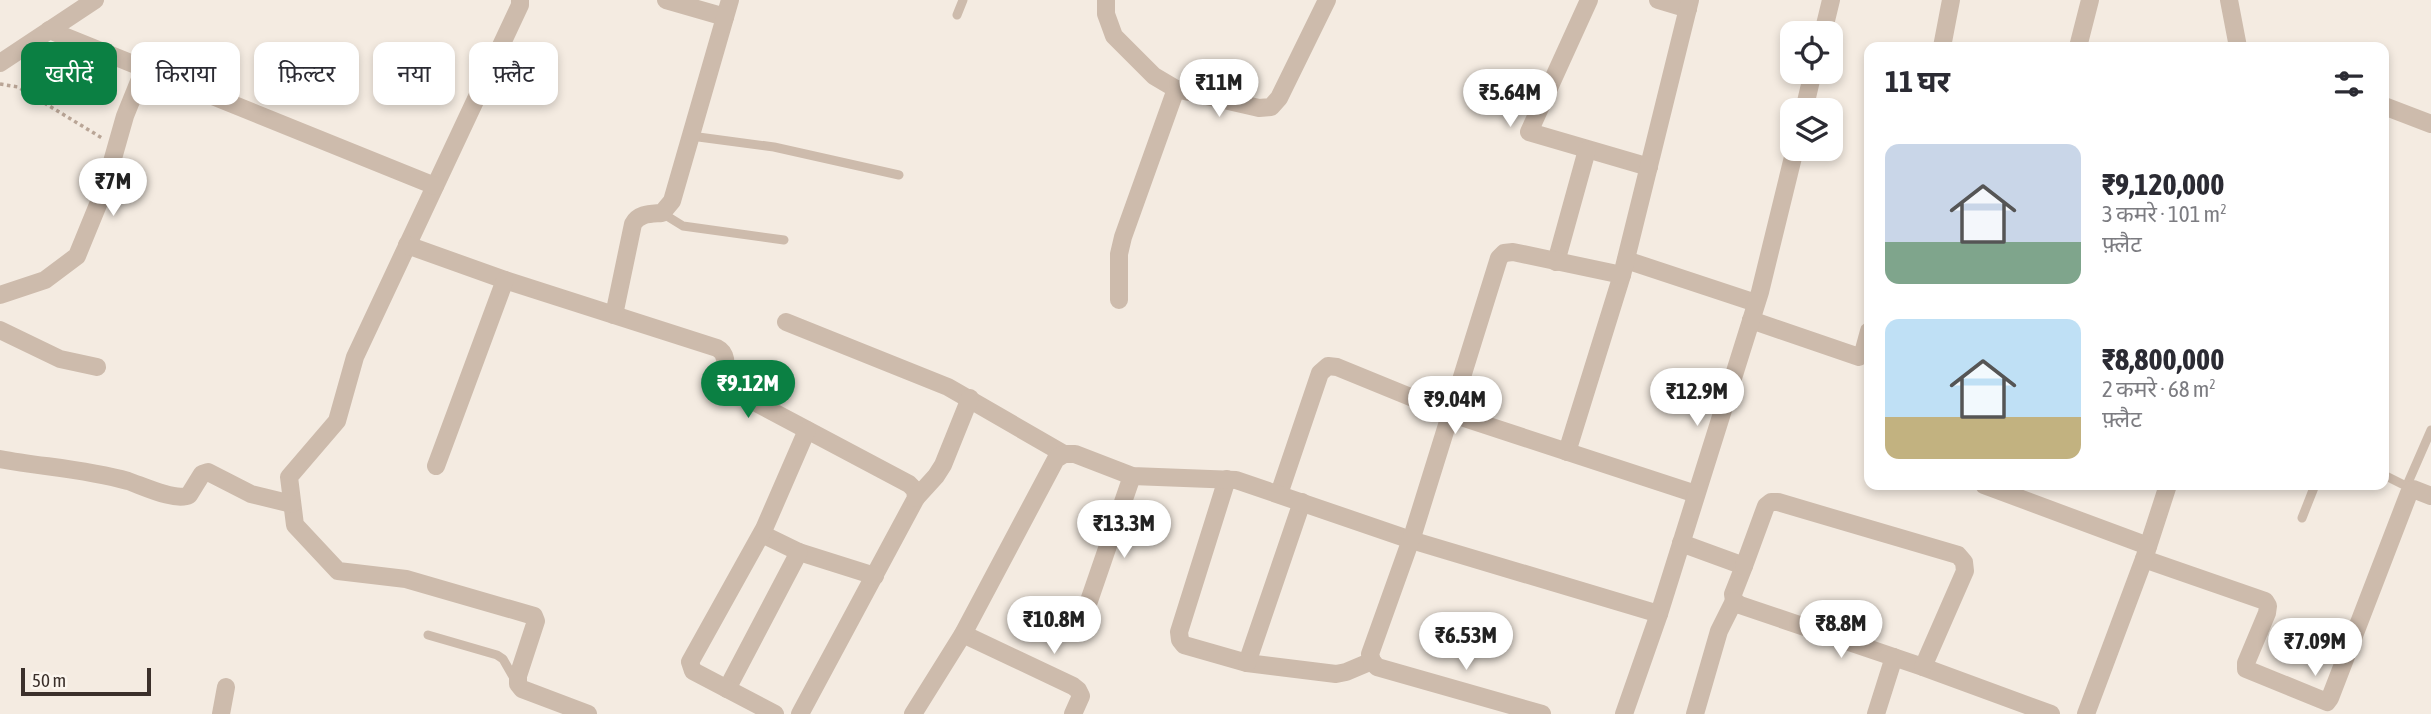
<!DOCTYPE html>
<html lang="hi">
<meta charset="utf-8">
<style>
:root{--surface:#fff;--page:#f7f7f7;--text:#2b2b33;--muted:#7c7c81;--accent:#0b8043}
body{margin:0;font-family:"Asap Condensed","Noto Sans Devanagari",sans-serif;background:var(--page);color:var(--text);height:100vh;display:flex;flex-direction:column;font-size:26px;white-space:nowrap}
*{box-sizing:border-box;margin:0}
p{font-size:23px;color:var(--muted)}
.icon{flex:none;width:38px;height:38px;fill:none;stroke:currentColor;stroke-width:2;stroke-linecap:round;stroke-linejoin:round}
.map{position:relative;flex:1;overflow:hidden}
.sheet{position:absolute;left:1864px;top:42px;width:525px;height:448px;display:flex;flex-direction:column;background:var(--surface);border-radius:14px;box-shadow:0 4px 10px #0003}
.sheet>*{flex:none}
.banner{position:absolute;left:21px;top:42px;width:665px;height:63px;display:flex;gap:14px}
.fabs{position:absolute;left:1780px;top:21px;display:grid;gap:14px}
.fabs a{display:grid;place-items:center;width:63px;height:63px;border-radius:14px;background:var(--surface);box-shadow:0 4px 10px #0003;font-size:35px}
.scale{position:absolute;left:21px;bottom:18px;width:130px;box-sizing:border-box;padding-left:7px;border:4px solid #3b302b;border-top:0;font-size:19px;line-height:24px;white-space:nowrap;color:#3b302b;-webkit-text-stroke:5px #fbf5ee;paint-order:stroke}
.price{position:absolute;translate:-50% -60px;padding:0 16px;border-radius:24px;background:#fff;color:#222;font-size:23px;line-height:46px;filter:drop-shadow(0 2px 4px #0008)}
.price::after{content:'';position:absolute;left:50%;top:42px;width:21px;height:16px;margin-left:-10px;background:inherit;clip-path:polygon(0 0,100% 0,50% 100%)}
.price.active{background:var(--accent);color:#fff}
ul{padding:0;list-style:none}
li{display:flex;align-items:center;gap:21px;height:175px;padding:0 21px}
li span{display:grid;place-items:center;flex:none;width:196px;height:140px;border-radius:14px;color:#555}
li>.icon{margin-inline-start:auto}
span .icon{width:84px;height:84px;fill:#fffc;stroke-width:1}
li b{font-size:30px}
h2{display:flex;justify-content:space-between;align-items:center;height:84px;padding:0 21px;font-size:30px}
.chip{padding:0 24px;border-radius:14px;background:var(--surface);box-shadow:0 4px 10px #0003;font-size:24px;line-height:63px}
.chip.active{background:var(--accent);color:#fff}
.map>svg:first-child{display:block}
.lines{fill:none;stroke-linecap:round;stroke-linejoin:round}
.path{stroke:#b9a596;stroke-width:3.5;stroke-dasharray:3.5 3.5;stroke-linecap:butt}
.service{stroke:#cdbbac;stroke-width:9}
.minor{stroke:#cdbbac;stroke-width:18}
.tertiary{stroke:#cdbbac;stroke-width:18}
</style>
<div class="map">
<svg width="2431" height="714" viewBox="0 0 2431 714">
<rect width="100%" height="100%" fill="#f4ebe1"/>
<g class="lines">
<polyline class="path" points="0,84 18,87 102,138"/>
<g class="service">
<polyline points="957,15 963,0"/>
<polyline points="691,136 774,147 899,175"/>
<polyline points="662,213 683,226 784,240"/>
<polyline points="2384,475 2410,488"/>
<polyline points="2407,485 2431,430"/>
<polyline points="2302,518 2315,485"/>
<polyline points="428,635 497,655 503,659 515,680"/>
</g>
<g class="minor">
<polyline points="520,0 520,5 355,357 337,421 289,477 295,525 338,571 406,579 534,616 536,621 518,676 518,684 522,689 588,714"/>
<polyline points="666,0 725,17"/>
<polyline points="1106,0 1106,14 1114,36 1154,76 1176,89 1259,108 1271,107 1279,98 1327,0"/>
<polyline points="1589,0 1529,132 1649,167"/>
<polyline points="1658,0 1688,9"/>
<polyline points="49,30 435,186"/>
<polyline points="1823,33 1831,0"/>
<polyline points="1942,47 1951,0"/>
<polyline points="2078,47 2090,0"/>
<polyline points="0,63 95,0"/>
<polyline points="2384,106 2431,124"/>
<polyline points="1804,110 1813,72"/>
<path d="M 407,245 L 505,280 L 717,348 C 729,354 725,368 724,380 L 730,389 L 909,484 L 915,490 L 916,498 L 800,714"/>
<polyline points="1626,260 1756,303"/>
<polyline points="1556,262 1587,150"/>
<polyline points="0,295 45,280 77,256 104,190 125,116 144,69"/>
<polyline points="1119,300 1119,254 1123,237 1176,89"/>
<path d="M 614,315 L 633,224 C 639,213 651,214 662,213 L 672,201 L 730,0"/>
<polyline points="1751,320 1859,357 1863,353 1869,331"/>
<polyline points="786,322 948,387 1064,454"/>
<polyline points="0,330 60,359 97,367"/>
<polyline points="1567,452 1622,275"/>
<path d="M 0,459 C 43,467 86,469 128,481 C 143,486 176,502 189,495 L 202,474 L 208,472 L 251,494 L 292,504"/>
<polyline points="436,466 505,280"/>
<polyline points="1227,479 1179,632 1180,640 1184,645 1247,663 1336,674 1346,672 1372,661"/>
<polyline points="1984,485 2148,546"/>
<polyline points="1279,494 1320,373 1328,366 1337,367 1452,414 1696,494"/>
<polyline points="916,498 936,476 943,465 970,398"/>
<polyline points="762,534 799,552 875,576"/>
<polyline points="1681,543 1744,566 1733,594 1734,601 1740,605 1923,667 2051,714"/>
<polyline points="2144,559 2265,601 2268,606 2267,613 2246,663 2246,669 2327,702 2330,698 2409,493 2413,489 2431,496"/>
<polyline points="1744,566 1766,506 1771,502 1778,502 1958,555 1964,562 1965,571 1923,667"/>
<polyline points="1079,630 1132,476"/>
<polyline points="963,634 1073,686 1078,690 1081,696 1073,714"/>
<polyline points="1247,663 1302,502"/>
<polyline points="727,689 799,552"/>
<polyline points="221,714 226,687"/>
<polyline points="775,714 693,671 690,662 764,529 807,430"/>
<polyline points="913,714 963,634 1056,459 1064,454 1075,454 1132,476 1236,480 1411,540 1659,614"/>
<polyline points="1542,714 1377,667 1372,661 1370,654 1414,531 1499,258 1504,253 1513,252 1622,275 1690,0"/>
<polyline points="1624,714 1659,614 1760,292 1795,149"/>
<polyline points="1695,714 1719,631 1734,601"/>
<polyline points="1876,714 1894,657"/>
</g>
<g class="tertiary">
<polyline points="2229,0 2238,47"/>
<polyline points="2086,714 2144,559 2168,485"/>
</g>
</g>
</svg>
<div class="fabs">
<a><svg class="icon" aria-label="locate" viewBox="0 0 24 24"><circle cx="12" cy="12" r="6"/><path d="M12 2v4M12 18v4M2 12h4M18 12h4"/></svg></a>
<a><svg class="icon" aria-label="layers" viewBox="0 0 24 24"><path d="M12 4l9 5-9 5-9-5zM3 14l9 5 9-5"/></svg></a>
</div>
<div class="scale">50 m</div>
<b class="price" style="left:1219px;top:119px">₹11M</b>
<b class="price" style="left:1510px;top:129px">₹5.64M</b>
<b class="price" style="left:113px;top:218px">₹7M</b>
<b class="price active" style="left:748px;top:420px">₹9.12M</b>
<b class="price" style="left:1697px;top:428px">₹12.9M</b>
<b class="price" style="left:1455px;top:436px">₹9.04M</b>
<b class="price" style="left:1124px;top:560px">₹13.3M</b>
<b class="price" style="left:1054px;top:656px">₹10.8M</b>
<b class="price" style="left:1841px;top:660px">₹8.8M</b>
<b class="price" style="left:1466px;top:672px">₹6.53M</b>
<b class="price" style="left:2315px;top:678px">₹7.09M</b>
<div class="banner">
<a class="chip active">खरीदें</a>
<a class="chip">किराया</a>
<a class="chip">फ़िल्टर</a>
<a class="chip">नया</a>
<a class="chip">फ़्लैट</a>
</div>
<section class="sheet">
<h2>11 घर<svg class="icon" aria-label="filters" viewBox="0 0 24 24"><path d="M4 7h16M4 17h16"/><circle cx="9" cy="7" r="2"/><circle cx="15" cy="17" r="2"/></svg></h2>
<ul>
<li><span style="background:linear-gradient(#c9d6e8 70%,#7fa58c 0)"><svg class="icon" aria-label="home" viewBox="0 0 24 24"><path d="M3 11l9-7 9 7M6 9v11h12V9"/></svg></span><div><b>₹9,120,000</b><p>3 कमरे · 101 m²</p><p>फ़्लैट</p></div></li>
<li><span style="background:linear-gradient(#bfe0f5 70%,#c2b280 0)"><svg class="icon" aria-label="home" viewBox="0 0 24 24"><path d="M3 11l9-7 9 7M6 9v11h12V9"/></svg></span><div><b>₹8,800,000</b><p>2 कमरे · 68 m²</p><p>फ़्लैट</p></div></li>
</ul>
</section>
</div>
